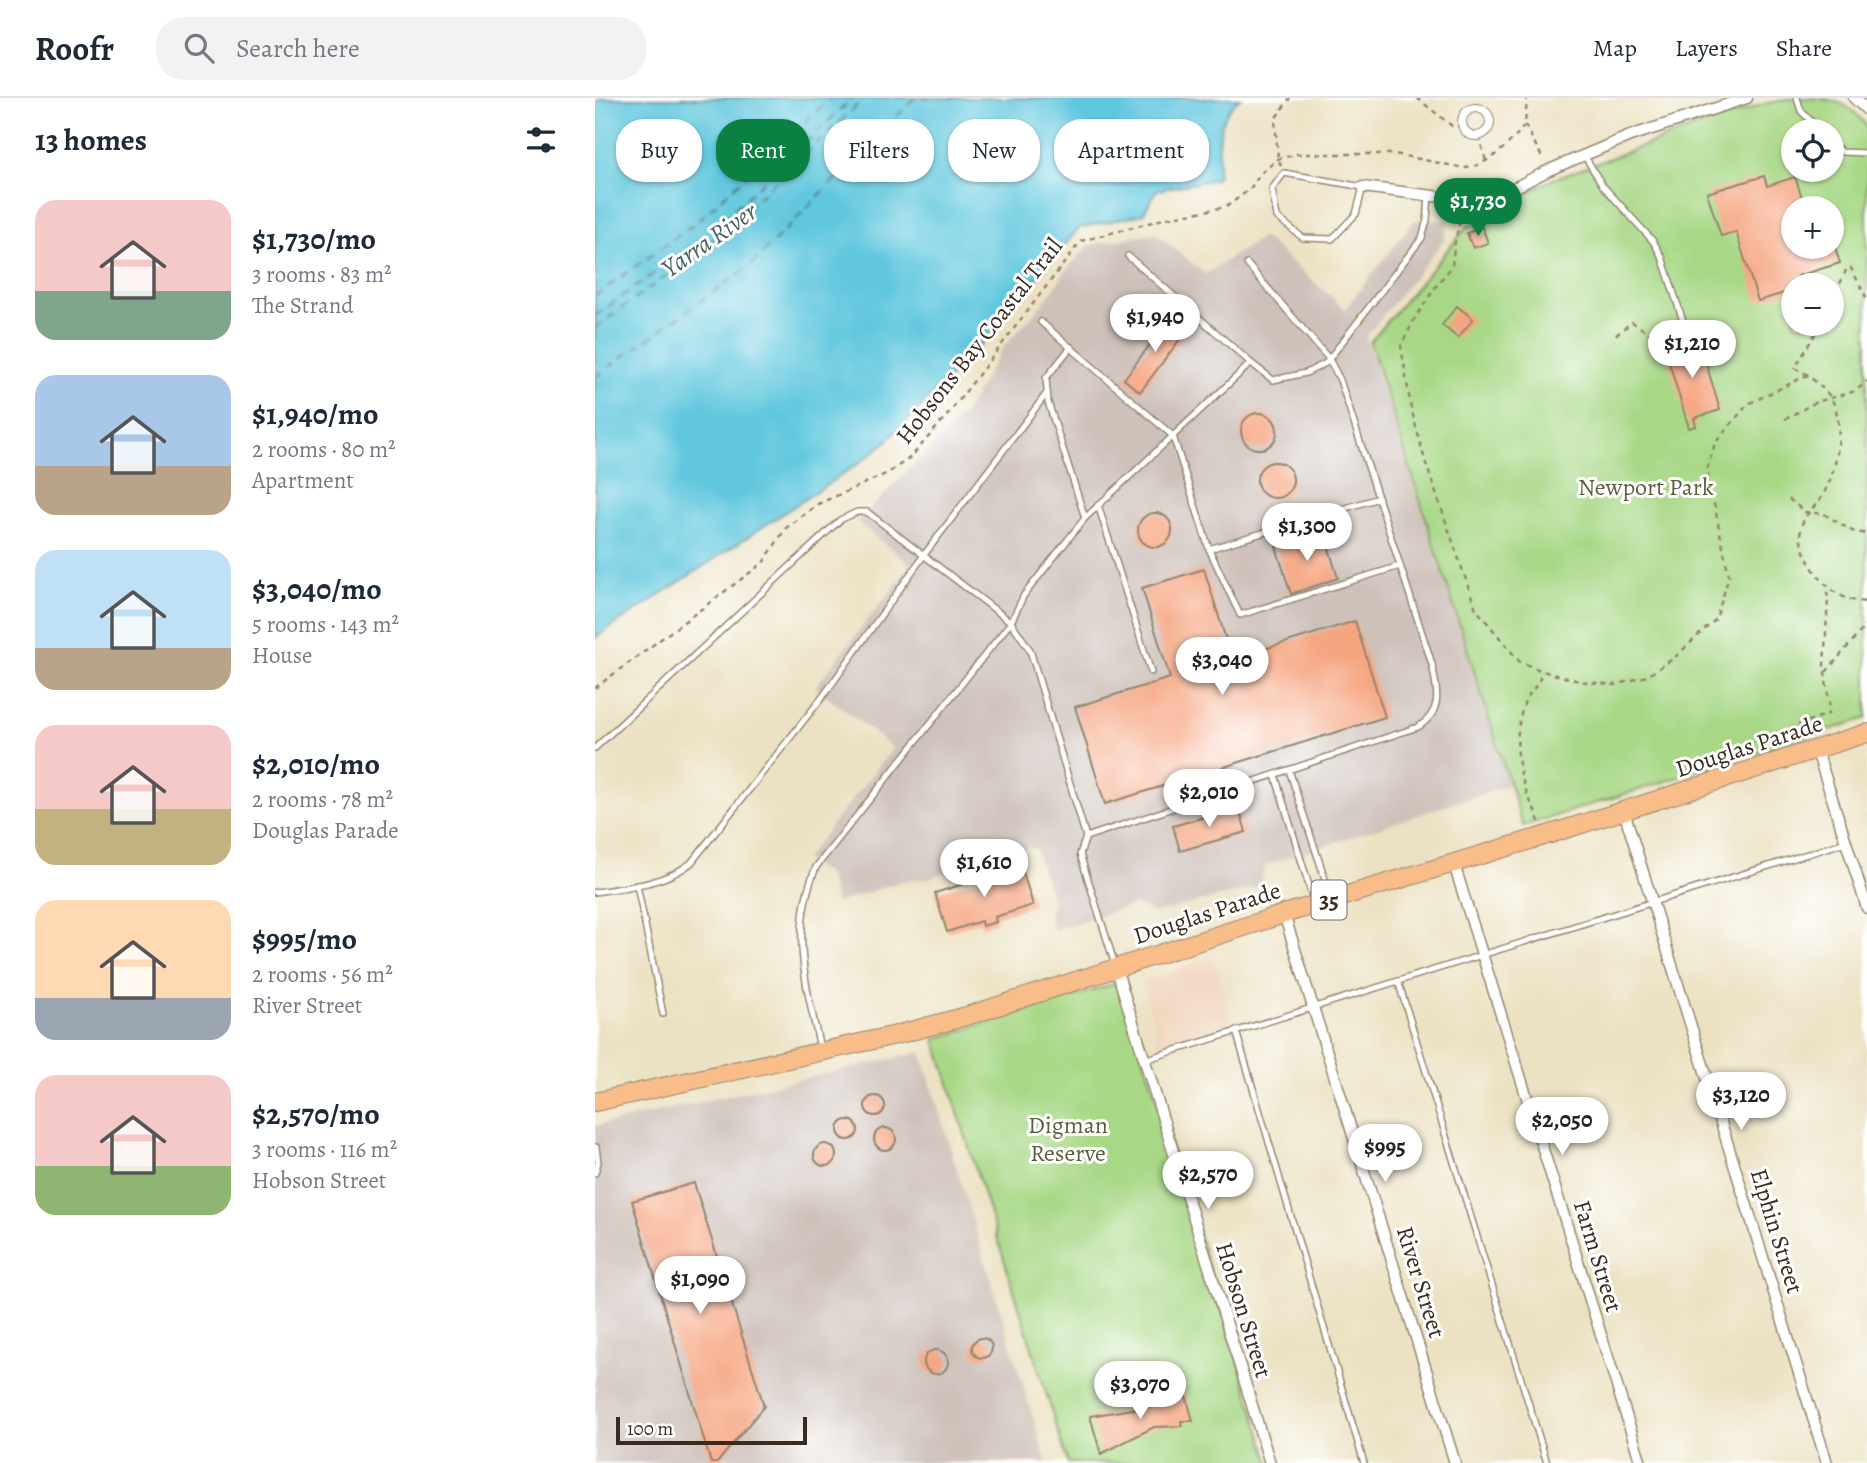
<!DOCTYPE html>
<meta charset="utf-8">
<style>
:root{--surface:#fff;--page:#f2f2f3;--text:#1f2937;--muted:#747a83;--line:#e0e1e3;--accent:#0b8043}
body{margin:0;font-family:Alegreya,serif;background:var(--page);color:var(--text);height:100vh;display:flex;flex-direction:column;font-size:26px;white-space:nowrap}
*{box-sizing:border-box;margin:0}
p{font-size:23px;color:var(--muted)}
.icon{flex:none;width:38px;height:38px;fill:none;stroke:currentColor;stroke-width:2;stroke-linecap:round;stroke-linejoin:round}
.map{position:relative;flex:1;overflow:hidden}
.details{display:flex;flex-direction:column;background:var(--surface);width:595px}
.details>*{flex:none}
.hud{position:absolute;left:21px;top:21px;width:665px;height:63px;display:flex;gap:14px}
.controls{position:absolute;left:1186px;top:21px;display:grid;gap:14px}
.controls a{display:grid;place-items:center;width:63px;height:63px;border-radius:50%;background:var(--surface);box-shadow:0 2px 5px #0004;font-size:35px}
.scale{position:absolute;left:21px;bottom:18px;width:191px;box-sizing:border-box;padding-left:7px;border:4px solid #3b2a1e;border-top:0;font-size:19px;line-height:24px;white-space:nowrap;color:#3b2a1e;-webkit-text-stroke:5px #fff;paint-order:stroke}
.price{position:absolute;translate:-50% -60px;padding:0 16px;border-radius:24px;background:#fff;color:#222;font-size:23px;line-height:46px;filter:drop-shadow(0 2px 4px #0008)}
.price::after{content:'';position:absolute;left:50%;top:42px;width:21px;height:16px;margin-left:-10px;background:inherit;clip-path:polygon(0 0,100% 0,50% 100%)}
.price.current{background:var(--accent);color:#fff}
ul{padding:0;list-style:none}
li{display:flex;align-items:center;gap:21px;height:175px;padding:0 35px}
li span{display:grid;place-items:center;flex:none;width:196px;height:140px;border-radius:21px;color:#555}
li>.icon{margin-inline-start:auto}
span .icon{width:84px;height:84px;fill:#fffc;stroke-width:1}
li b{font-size:30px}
h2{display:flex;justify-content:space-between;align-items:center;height:84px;padding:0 35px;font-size:30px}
.pill{padding:0 24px;border-radius:28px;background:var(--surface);box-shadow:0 2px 5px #0004;font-size:24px;line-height:63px}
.pill.current{background:var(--accent);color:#fff}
header{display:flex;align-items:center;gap:42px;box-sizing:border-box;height:98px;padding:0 35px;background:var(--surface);border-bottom:2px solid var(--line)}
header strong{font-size:33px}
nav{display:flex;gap:38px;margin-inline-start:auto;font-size:24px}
.search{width:490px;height:63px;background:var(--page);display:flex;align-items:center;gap:18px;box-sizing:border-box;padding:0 24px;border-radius:28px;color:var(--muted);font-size:26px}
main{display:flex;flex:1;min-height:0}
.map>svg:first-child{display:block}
.built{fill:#f1d5bd}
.industrial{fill:#cec1ba}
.green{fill:#a8d886;stroke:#728152;stroke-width:2;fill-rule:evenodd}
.water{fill:#61c7de;stroke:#4e787e;stroke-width:2}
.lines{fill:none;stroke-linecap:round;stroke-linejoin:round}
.ferry{stroke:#486161;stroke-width:2;stroke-dasharray:9 7;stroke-linecap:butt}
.building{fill:#f6a581}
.service-casing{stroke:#948670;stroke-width:8}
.pedestrian-casing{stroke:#948670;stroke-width:10}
.minor-casing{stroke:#948670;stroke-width:13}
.primary-casing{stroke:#948670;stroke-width:20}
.path{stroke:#948670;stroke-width:2.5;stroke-dasharray:5 5;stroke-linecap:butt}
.service{stroke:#fff;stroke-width:5}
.pedestrian{stroke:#fff;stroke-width:8}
.minor{stroke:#fff;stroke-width:10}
.primary{stroke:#f8bd89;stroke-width:18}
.labels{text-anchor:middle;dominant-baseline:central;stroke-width:6;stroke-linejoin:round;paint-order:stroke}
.shield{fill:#fff;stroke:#766a62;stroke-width:2}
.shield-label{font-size:23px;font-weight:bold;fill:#3b2a1e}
.street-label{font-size:24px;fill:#3b2a1e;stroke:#fff}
.park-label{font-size:24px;fill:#5c5e3d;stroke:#fff}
.water-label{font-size:26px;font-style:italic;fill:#486161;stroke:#fff}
</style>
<header>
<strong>Roofr</strong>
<div class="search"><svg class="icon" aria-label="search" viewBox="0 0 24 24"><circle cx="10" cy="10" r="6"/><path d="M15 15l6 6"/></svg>Search here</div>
<nav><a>Map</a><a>Layers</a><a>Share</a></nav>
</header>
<main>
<section class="details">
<h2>13 homes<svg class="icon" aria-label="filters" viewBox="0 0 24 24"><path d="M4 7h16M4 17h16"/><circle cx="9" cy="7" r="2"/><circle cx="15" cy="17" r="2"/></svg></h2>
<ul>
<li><span style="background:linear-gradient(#f6c9c9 65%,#7fa58c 0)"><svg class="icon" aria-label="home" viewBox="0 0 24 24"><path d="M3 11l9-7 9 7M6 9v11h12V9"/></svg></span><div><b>$1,730/mo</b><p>3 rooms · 83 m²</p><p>The Strand</p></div></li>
<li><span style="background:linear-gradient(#a9c7e8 65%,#b9a48a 0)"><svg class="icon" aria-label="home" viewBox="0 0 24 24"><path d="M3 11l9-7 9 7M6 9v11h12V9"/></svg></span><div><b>$1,940/mo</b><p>2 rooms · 80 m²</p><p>Apartment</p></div></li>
<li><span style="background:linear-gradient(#bfe0f5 70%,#b9a48a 0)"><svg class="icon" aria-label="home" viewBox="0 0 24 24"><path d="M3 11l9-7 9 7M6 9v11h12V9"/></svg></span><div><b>$3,040/mo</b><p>5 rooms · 143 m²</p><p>House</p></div></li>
<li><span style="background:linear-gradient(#f6c9c9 60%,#c2b280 0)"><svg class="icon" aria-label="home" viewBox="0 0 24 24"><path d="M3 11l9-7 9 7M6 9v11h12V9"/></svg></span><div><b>$2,010/mo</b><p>2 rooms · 78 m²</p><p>Douglas Parade</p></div></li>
<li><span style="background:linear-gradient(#ffd9b3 70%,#9aa5b1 0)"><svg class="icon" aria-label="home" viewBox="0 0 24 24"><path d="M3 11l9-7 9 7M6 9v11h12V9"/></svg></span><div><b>$995/mo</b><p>2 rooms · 56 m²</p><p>River Street</p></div></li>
<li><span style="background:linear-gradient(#f6c9c9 65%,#8fb573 0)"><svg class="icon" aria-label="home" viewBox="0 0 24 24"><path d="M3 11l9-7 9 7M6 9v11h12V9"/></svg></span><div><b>$2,570/mo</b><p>3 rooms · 116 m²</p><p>Hobson Street</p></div></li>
</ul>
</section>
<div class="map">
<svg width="1272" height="1365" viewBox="0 0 1272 1365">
<rect width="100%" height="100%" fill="#fff"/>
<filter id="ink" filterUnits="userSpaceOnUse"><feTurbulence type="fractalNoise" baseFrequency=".0143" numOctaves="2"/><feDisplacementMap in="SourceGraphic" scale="14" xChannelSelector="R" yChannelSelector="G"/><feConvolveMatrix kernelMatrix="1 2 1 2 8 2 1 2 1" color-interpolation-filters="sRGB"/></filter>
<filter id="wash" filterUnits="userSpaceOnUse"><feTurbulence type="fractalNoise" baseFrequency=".00686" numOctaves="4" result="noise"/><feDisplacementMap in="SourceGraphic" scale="28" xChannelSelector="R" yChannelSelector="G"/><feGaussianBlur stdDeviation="1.57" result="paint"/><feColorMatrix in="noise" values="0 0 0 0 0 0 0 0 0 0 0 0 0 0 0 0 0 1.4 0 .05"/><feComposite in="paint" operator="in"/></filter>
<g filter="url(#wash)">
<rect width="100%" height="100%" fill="#ece2c3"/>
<polygon class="built" points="618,859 639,929 565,952 548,884"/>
<g class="industrial">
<polygon points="820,122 854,122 849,142 771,239 914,687 671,767 663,789 560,815 540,806 459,832 454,817 458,804 440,750 430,749 330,781 308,783 241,805 233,777 210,761 298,650 220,589 316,467 262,424 369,316 406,252 451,202 472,171 494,147 560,135 610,176 668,139 750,211"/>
<polygon points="326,954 452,1365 136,1365 133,1357 126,1365 0,1365 0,1028"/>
</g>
<g class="green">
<path d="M 1200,0 C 1233,0 1252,0 1272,29 L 1272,620 L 928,728 L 775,244 L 872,129 L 956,82 L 1100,29 L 1173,5 ZM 1199,33 L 1237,33 L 1237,72 L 1199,72 ZM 1199,110 L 1237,110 L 1237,149 L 1199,149 ZM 1199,187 L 1237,187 L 1237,226 L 1199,226 Z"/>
<polygon points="525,884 675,1365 473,1365 340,941"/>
</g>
<path class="water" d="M 7,0 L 645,0 C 619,19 625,49 623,77 L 620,81 L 562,92 L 548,116 L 484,130 L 380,253 L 291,344 L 263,366 L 0,540 L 0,5 Z"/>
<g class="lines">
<g class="ferry">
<polyline points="0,198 99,126 236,0"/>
<polyline points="0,218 109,139 258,0"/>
<polyline points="0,230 113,147 270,0"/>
<polyline points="0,279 155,168 320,0"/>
</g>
</g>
<g id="blocks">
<g class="building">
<polygon points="1169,78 1172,88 1200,79 1210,109 1222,105 1224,110 1199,110 1199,149 1237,149 1238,143 1245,165 1203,178 1206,187 1199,187 1199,192 1163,203 1141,134 1126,138 1112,95"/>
<polygon points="887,129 893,145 878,150 872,135"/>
<polygon points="862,208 878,221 863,240 847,227"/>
<polygon points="576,219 592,232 545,294 529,281"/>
<polygon points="1074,243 1075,247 1089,243 1091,247 1099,244 1101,249 1106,248 1125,312 1099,320 1101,328 1094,330 1068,245"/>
<circle cx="664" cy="333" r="18"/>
<circle cx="680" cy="382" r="18"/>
<circle cx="560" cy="432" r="17"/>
<polygon points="729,434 743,480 696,496 681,449"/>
<polygon points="609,471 637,561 760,523 790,619 510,706 480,609 575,580 547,490"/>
<polygon points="644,709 651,734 585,753 578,728"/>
<polygon points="426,768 438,807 400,819 401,824 387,828 386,823 352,834 340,795"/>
<circle cx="280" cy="1008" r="10"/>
<circle cx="253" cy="1032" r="10"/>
<circle cx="290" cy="1041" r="11"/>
<circle cx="230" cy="1057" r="11"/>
<polygon points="99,1085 169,1308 122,1365 116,1365 37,1103"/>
<circle cx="387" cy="1250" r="10"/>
<circle cx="341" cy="1264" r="12"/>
<polygon points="581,1292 585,1297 590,1294 598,1323 586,1323 587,1328 559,1329 506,1356 495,1318 556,1308"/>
</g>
</g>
</g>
<g filter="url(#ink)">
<use href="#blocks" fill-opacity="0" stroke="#948670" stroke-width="2"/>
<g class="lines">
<defs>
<g id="service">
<polyline points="1202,0 1206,13 1226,33"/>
<polyline points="1237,45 1247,54 1272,55"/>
<polyline points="989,57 1008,88 1058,143 1067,159 1089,226"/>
<polygon points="689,75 768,89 761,116 737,141 708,140 682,119 677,91"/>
<polyline points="533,158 656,265"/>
<polyline points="446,224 578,338 614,451 784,400"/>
<polyline points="476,249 451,280 453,304 490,420"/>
<polyline points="503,407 556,574"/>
<polyline points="614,451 645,517 805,468"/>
<polyline points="0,650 245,422 262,414 272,414 416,524 435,552 491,739 485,756 520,867"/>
<polyline points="694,672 736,799"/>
<polyline points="680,677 719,804"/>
<path d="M 491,739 L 823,629 C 849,613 842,592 837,566 L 745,282 L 734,261 L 652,166"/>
<polyline points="42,787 68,916"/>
<path d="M 0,794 C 33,789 69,786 96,765 L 229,597 L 329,457 L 452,295"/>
<polyline points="803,883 952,1365"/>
<polyline points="641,933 769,1365"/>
<path d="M 225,950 C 211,885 194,833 221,769 L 416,524 L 429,497 L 490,420 L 656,265 L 678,282 L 711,275 L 731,265 L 827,140 L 832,122 L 834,98"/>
<polyline points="549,962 1251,744"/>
<polyline points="0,1075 3,1064 1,1049"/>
</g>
<circle id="pedestrian" cx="881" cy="24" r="14"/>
<g id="minor">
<polyline points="1259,0 1272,12"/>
<polyline points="768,89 869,102 917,91 954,72 1035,38 1152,0"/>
<polyline points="1222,653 1272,810"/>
<polyline points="1029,713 1232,1365"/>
<polyline points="858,763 1046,1365"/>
<polyline points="689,816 860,1365"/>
<polyline points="521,870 675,1365"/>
</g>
<polyline id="primary" points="0,1004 301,937 372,918 689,816 949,738 1272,635"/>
</defs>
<use href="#service" class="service-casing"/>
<use href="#pedestrian" class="pedestrian-casing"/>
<use href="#minor" class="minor-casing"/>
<use href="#primary" class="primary-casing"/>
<g class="path">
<polyline points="822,0 857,28 868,29"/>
<polyline points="930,27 948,61"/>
<polyline points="884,38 891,63"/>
<polyline points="686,68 683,61 680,21 695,0"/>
<path d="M 867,113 L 859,148 L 857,169 L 844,184 L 819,222 L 806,248 L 816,310 L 831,366 L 881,511 L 924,563 L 947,573 L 984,583 L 1020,587 L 1052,578 L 1079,560 L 1121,521 L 1134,478 L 1112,372 L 1120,345 L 1153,306 L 1213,277 C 1220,284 1231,292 1236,300 C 1251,326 1242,376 1226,400 C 1220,409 1211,415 1207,426 C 1198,450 1228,492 1251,500 C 1257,503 1265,503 1272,504"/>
<polyline points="1237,204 1252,170 1256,170 1272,201"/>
<polyline points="1021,237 1037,224 1068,245 1074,243 1084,231"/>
<polyline points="1213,277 1200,270 1226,226"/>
<polyline points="1190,321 1221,304 1261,293 1272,283"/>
<polyline points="1194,401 1210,414 1229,416 1257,433 1272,436"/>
<polyline points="1231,574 1272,526"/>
<path d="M 0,590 L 168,465 L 191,430 L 223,406 L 293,375 L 316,359 L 355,314 L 486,143 L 572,120 L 631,109 L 655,91 L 666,75 L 683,61 L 702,56 L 800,56 L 869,70 C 892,69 917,44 930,27 L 932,0"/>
<polyline points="1180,649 1177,638 1181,635 1233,616 1235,611 1229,568 1233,501 1231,489"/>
<path d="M 944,724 C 941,713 935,704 931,693 C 921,666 919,634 929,606 C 934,593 944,589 947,573"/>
</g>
<use href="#service" class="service"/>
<use href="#pedestrian" class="pedestrian"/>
<use href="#minor" class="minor"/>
<use href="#primary" class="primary"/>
</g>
</g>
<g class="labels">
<rect class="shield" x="716.5" y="782.5" width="35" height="39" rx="5"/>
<g class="shield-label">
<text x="734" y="802">35</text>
</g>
<g class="street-label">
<text transform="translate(384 243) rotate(-52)">Hobsons Bay Coastal Trail</text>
<text transform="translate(1154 648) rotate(-18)">Douglas Parade</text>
<text transform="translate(612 815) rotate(-18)">Douglas Parade</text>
<text transform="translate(1182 1133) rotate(73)">Elphin Street</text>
<text transform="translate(1003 1158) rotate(73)">Farm Street</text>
<text transform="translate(826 1184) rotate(73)">River Street</text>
<text transform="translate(649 1212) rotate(73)">Hobson Street</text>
</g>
<g class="park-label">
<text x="1051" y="389">Newport Park</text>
<text x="473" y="1027">Digman<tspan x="473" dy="28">Reserve</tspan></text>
</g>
<g class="water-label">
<text transform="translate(114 142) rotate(-35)">Yarra River</text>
</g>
</g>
</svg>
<div class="controls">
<a><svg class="icon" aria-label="locate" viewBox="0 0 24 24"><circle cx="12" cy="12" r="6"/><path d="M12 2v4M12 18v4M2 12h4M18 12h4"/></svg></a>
<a>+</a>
<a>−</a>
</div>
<div class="scale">100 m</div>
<b class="price current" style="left:883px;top:140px">$1,730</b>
<b class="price" style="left:560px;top:256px">$1,940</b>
<b class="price" style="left:1097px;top:282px">$1,210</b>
<b class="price" style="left:712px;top:465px">$1,300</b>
<b class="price" style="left:627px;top:599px">$3,040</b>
<b class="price" style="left:614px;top:731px">$2,010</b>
<b class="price" style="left:389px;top:801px">$1,610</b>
<b class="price" style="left:1146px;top:1034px">$3,120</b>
<b class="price" style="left:967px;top:1059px">$2,050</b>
<b class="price" style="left:790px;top:1086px">$995</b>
<b class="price" style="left:613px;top:1113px">$2,570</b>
<b class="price" style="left:105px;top:1218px">$1,090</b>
<b class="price" style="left:545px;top:1323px">$3,070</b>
<div class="hud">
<a class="pill">Buy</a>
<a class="pill current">Rent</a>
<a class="pill">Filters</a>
<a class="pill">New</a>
<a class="pill">Apartment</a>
</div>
</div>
</main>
